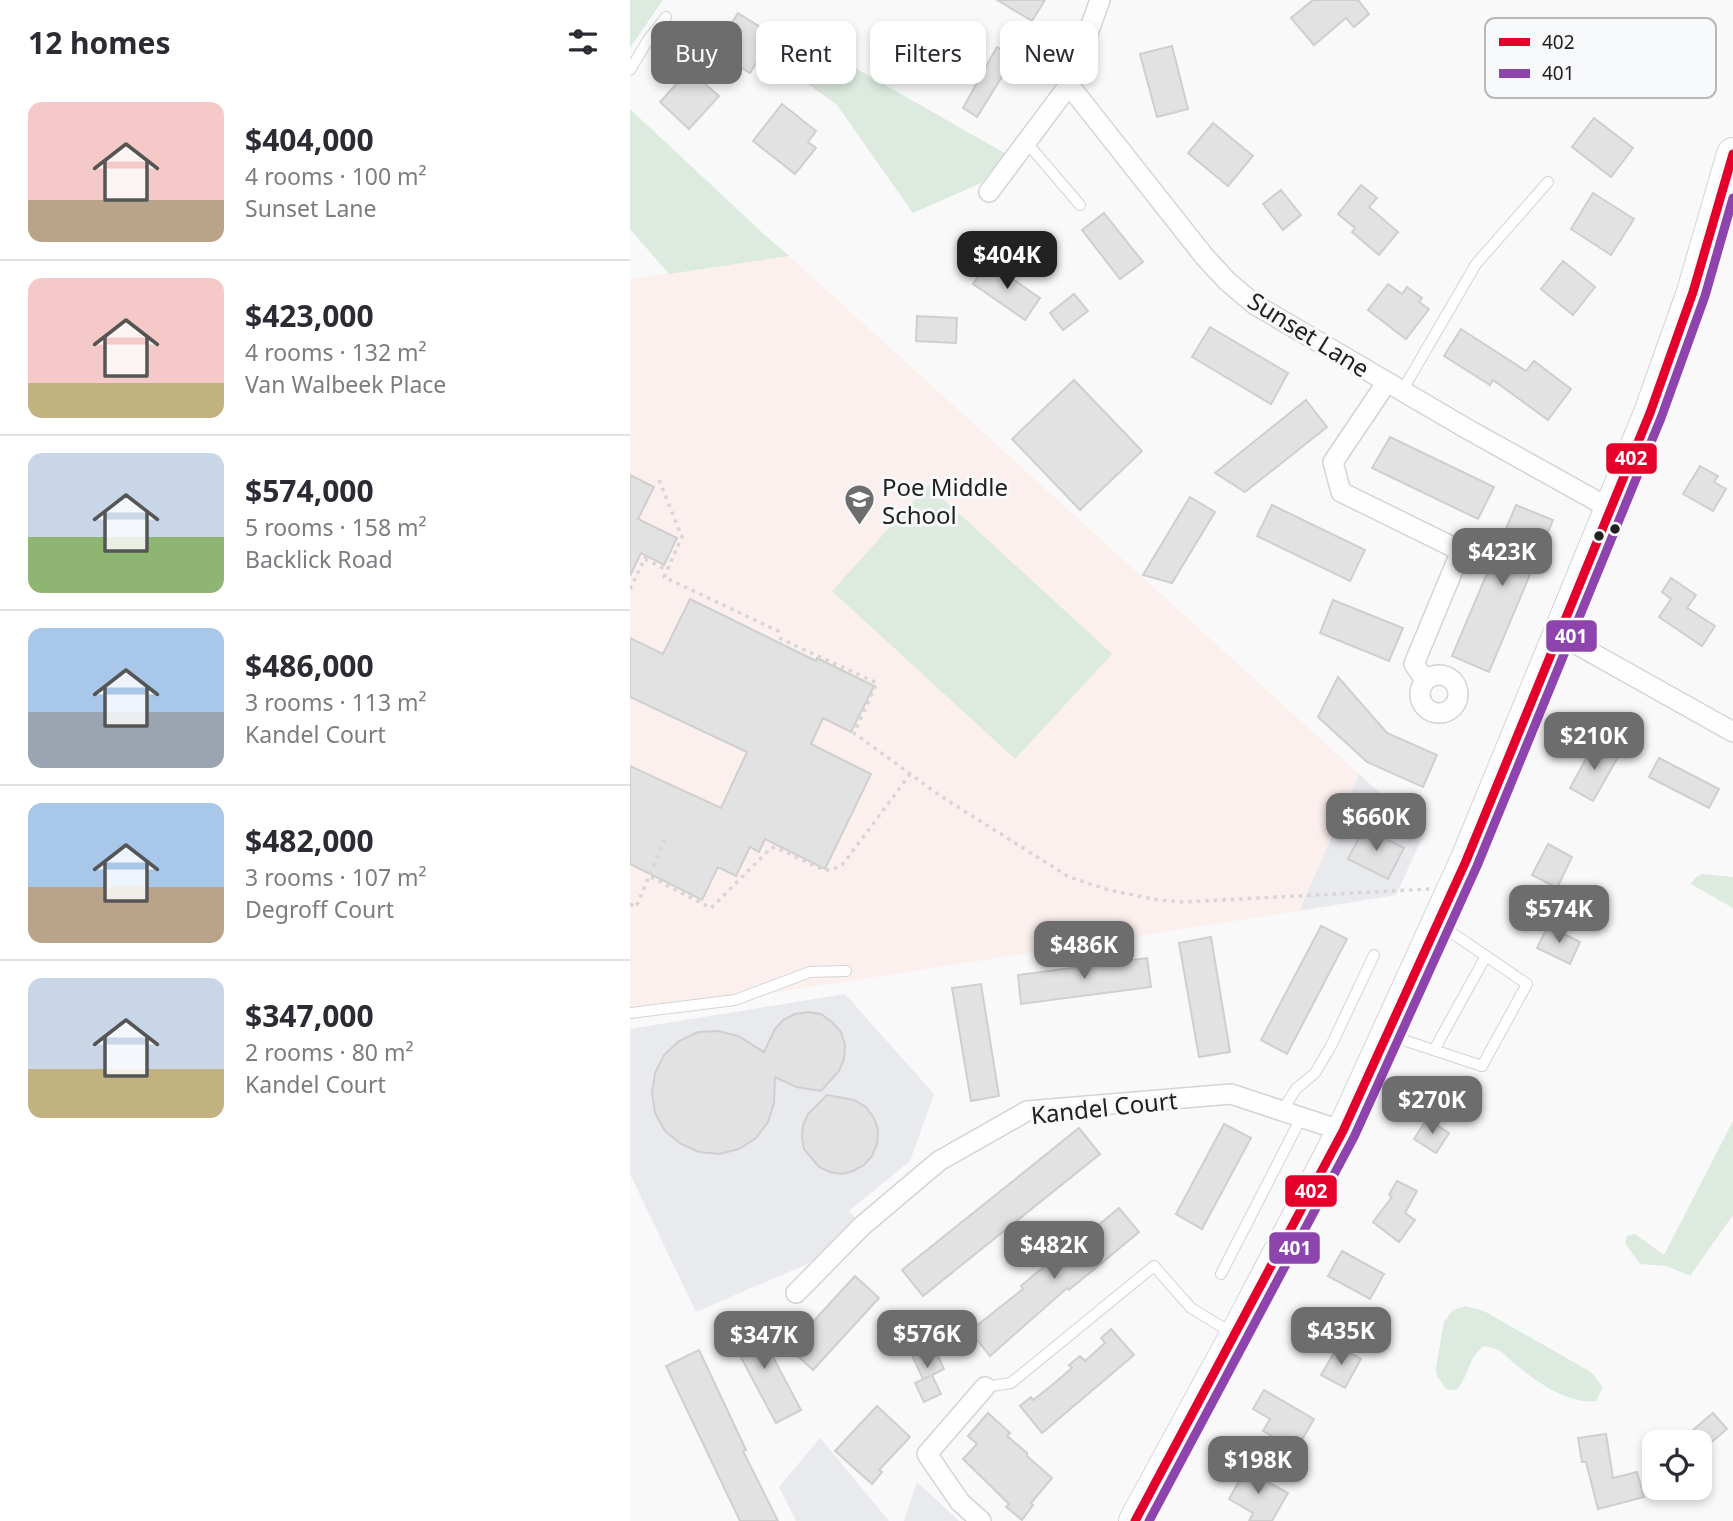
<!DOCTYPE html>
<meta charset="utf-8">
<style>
:root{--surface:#fff;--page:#f2f2f3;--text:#2b2b33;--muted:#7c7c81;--line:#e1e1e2;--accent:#6d6d6e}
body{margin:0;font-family:"Noto Sans",sans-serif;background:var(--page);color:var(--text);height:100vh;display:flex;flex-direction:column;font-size:26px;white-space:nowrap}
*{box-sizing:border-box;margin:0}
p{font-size:23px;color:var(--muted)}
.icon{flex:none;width:38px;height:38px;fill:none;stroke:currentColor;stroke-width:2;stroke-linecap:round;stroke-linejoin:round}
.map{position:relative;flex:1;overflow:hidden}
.details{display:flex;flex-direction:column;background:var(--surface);width:630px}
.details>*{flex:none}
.top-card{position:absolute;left:21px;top:21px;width:665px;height:63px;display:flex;gap:14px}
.tools{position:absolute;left:1012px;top:1430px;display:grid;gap:14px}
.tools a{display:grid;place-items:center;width:70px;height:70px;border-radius:14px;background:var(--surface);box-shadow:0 4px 10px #0003;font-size:35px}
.price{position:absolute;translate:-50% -60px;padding:0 16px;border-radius:14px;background:var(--accent);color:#fff;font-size:23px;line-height:46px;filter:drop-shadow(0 2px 4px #0008)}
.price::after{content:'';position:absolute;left:50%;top:42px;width:21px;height:16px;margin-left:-10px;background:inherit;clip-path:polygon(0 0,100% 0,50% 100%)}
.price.on{background:#222;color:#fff}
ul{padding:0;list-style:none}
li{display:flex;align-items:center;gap:21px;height:175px;padding:0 28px}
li+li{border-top:2px solid var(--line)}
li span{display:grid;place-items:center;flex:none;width:196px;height:140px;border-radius:14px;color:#555}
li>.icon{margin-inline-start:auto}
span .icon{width:84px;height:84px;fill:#fffc;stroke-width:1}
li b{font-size:30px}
h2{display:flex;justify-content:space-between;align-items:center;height:84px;padding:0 28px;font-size:30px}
.tag{padding:0 24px;border-radius:14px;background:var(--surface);box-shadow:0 4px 10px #0003;font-size:24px;line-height:63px}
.tag.on{background:var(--accent);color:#fff}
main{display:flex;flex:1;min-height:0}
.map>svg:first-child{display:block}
.built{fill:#e8eaee}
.education{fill:#fcf0ee}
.green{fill:#dceadf}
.building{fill:#e2e2e2;stroke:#d0cfd0;stroke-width:2}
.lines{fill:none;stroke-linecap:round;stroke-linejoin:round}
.lane-casing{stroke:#d4d4d5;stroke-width:12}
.street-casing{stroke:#d4d4d5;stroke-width:22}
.primary-casing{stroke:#d4d4d5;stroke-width:34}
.path{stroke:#d6d6d7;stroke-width:3.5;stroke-dasharray:3.5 5;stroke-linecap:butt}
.lane{stroke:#fefefe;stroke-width:10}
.street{stroke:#fefefe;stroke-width:19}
.primary{stroke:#fefefe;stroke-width:32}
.bus-1-casing{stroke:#f8f9fb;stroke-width:14}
.bus-2-casing{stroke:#f8f9fb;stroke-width:14}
.bus-1{stroke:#e4002b;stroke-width:9}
.bus-2{stroke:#8e44ad;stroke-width:9}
.bus-dot{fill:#212122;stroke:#f8f9fb;stroke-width:2.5}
.labels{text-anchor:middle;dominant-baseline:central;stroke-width:6;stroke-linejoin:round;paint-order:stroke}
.street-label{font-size:24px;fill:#212122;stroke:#f8f9fb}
.poi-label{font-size:24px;fill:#212122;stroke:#f8f9fb;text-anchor:start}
.key{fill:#f8f9fb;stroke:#b8b8ba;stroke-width:2}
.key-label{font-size:19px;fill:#212122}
.line-badge{stroke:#f8f9fb;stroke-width:2.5}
.badge-label{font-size:19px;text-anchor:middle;font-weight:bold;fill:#fff}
</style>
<main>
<section class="details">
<h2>12 homes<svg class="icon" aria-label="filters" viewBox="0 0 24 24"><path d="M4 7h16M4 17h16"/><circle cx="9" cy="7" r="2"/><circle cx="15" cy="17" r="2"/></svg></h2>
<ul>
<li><span style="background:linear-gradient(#f6c9c9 70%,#b9a48a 0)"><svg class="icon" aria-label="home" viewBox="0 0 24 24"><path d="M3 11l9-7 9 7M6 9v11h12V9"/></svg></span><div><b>$404,000</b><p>4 rooms · 100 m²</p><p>Sunset Lane</p></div></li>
<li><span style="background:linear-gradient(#f6c9c9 75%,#c2b280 0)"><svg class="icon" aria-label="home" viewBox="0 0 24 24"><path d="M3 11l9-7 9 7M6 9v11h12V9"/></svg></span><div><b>$423,000</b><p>4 rooms · 132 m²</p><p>Van Walbeek Place</p></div></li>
<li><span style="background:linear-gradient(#c9d6e8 60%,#8fb573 0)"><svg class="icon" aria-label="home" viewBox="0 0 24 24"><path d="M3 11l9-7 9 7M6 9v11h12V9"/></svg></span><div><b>$574,000</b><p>5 rooms · 158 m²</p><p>Backlick Road</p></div></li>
<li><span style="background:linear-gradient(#a9c7e8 60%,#9aa5b1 0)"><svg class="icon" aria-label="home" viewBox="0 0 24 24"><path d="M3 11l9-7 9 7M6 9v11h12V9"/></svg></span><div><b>$486,000</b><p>3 rooms · 113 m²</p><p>Kandel Court</p></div></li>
<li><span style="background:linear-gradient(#a9c7e8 60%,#b9a48a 0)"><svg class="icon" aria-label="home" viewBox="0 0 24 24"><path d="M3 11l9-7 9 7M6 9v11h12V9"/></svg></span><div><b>$482,000</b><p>3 rooms · 107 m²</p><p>Degroff Court</p></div></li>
<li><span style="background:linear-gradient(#c9d6e8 65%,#c2b280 0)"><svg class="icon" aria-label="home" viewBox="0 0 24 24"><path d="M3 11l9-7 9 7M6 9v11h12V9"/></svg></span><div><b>$347,000</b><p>2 rooms · 80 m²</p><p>Kandel Court</p></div></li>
</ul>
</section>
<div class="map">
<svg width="1103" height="1521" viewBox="0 0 1103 1521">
<rect width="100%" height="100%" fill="#f9f9fa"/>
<g class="built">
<polygon points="729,774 794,834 766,895 669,911"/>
<polygon points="215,994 304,1094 280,1161 219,1211 229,1222 184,1261 66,1312 0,1174 0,1029"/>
<polygon points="190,1438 196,1445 259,1521 166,1521 149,1487"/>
<polygon points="287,1482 329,1521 274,1521"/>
</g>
<polygon class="education" points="159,256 729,774 669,911 0,1015 0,279"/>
<g class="green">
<polygon points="0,0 33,0 0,48"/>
<polygon points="178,41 376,154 351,183 283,213 207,105 155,67"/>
<polygon points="0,109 136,236 159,256 39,274 0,229"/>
<polygon points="298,485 482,654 385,759 202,591"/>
<polygon points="1072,874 1103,877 1103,908 1061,884 1065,878"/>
<polygon points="1103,1121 1103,1215 1060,1276 1037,1266 1010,1264 995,1243 997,1236 1005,1234 1034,1255"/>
<path d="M 836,1306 L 854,1311 L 961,1372 L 973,1387 L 966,1401 C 937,1404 908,1382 886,1365 C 871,1353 874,1349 853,1346 C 835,1363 840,1376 826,1390 L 816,1389 L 807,1376 L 806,1368 L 814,1322 L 823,1310 Z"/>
</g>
<g class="building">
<polygon points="367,0 415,0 402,21"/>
<polygon points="683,0 728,0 739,14 724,27 716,18 684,45 661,18"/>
<polygon points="108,13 143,35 120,73 85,51"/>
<polygon points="542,46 558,109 527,117 510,54"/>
<polygon points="367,47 384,57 347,117 333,108"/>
<polygon points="59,70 89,96 59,129 30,102"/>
<polygon points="152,104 186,131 178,142 186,148 165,174 123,141"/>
<polygon points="964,118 1003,148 981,177 942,147"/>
<polygon points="583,123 623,156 598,186 558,153"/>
<polygon points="731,185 747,198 739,207 768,232 749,255 722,232 725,228 708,214"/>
<polygon points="651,190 671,215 653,230 633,204"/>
<polygon points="963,193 1004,219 981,255 941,229"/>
<polygon points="474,213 513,262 490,279 452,230"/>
<polygon points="933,261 965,287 943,315 911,289"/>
<polygon points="358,262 410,298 395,320 343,284"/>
<polygon points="758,284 772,294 777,287 792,298 789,302 799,309 776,339 738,310"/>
<polygon points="444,294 458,311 433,330 420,313"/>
<polygon points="287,316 327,318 326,343 286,341"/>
<polygon points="580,327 658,373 641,404 562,357"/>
<polygon points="831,329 896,371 904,361 941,389 918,420 863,380 860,385 814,356"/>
<polygon points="444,380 512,451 450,510 382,439"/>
<polygon points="676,400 697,427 615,492 585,473"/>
<polygon points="760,437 864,487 848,519 742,468"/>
<polygon points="1070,466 1088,476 1084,482 1096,489 1083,511 1053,494"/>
<polygon points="0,475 24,487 8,519 47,538 34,565 11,553 0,576"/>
<polygon points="560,497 585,512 542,583 513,575"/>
<polygon points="642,505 735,550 720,581 627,536"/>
<polygon points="886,505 923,520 859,672 822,656"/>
<polygon points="1041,578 1066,595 1057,608 1085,626 1072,646 1029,617 1041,599 1032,592"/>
<polygon points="60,599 186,661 187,658 244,686 221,732 193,718 181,744 241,774 195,869 135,839 129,852 120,847 106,876 88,867 72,900 0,864 0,766 91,808 117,752 0,697 0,638 33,654"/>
<polygon points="703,600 773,628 759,661 690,633"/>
<polygon points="708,677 757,733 807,755 793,787 737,762 688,717"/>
<polygon points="964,744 988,757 963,801 940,788"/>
<polygon points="1029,758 1089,789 1079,808 1019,777"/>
<polygon points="734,828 774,848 758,879 718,859"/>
<polygon points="918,844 942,857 927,888 902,875"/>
<polygon points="691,926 717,939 657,1054 631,1040"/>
<polygon points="918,926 950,942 940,964 907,948"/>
<polygon points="581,937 600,1052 569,1057 549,943"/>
<polygon points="517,958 521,987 391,1004 388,975"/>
<polygon points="351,984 369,1096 341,1101 322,988"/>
<polygon points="178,1012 191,1014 202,1022 211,1032 215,1045 214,1059 209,1071 191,1091 166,1087 145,1077 144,1103 138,1122 126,1138 109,1149 89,1154 69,1152 51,1144 35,1131 25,1113 22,1093 25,1073 34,1055 49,1041 68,1032 88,1031 108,1036 134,1052 145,1029 153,1020 165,1014"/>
<polygon points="197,1095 224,1100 236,1107 244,1118 248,1130 247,1144 242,1156 234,1165 223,1171 211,1174 200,1172 189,1167 174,1149 172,1137 173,1125 178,1114"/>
<polygon points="797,1119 819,1133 806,1153 784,1139"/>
<polygon points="594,1124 621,1138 572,1229 546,1214"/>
<polygon points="449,1128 470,1154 293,1296 272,1270"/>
<polygon points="767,1181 787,1191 775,1213 785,1220 769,1242 743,1222 762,1197 759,1195"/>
<polygon points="489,1208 509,1232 439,1290 437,1288 360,1356 340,1331 393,1289 391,1286 411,1269 440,1249"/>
<polygon points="712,1251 754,1274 740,1299 698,1276"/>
<polygon points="225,1276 249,1298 183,1370 159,1348"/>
<polygon points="123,1319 171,1410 146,1423 98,1333"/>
<polygon points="481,1329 504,1355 412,1433 390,1406 401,1397 403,1400 421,1386 442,1368 439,1365 450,1356 455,1361 475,1343 471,1338"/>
<polygon points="301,1341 314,1369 302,1375 311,1394 294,1402 285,1383 300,1376 293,1379 280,1351"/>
<polygon points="708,1346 731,1359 715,1388 691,1375"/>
<polygon points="69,1350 116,1450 113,1451 148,1521 110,1521 36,1366"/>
<polygon points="634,1390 684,1419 666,1450 633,1431 640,1419 623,1409"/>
<polygon points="247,1406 280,1437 249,1470 252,1472 242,1484 205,1451"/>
<polygon points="358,1413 380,1433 377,1436 397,1453 397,1456 422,1478 401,1503 403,1505 392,1520 376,1507 379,1504 333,1459 347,1444 338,1436"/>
<polygon points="1083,1413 1097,1429 1069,1453 1069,1442 1049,1442"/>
<polygon points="976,1434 983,1478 1007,1472 1014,1497 968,1509 956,1462 952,1462 948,1438"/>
<polygon points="616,1469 624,1474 627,1469 641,1478 638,1482 658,1493 642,1521 619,1521 623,1513 599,1499"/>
</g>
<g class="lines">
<defs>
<g id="lane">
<polyline points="0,70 18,40 36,17"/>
<polyline points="397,143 450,205"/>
<polyline points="772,391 846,264 918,182"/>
<polyline points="0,1013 105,1000 180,972 216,971"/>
<polyline points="761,1036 852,1066 897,984 812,926"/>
<polyline points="804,1050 856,956"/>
<polyline points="652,1111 666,1089 685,1073 701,1046 744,955"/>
<polyline points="591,1274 671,1118"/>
<polyline points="355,1387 381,1383 524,1266 561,1308 602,1333"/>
</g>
<g id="street">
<polyline points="470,0 439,85 574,256 597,281 624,304 839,430 981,509"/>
<polyline points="359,192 439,85"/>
<polyline points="757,382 703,462 711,492 831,551 784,664 795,680"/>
<polyline points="930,635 1103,732"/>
<circle cx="809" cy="694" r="19"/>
<polyline points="166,1293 232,1226 309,1161 397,1111 601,1094 713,1131"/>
<polyline points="351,1521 330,1502 297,1454 355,1387"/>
</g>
<polyline id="primary" points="505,1521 612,1324 713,1131 836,861 1020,413 1063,292 1103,154"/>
</defs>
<use href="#lane" class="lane-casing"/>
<use href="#street" class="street-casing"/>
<use href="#primary" class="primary-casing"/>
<g class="path">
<polyline points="29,480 52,537 34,577 148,631 151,639 247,683 224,733 312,797 439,877 479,890 528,900 554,902 799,889"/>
<polyline points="15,559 37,570"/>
<polyline points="0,589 16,556"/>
<polyline points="21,877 81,908 141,848 145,847 194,870 202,870 213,864 281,773"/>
<polyline points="0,904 6,907 35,839"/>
</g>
<use href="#lane" class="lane"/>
<use href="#street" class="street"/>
<use href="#primary" class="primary"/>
<defs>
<polyline id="bus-1" points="505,1521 713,1131 836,861 1020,413 1063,292 1103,154"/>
<polyline id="bus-2" points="519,1521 724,1137 847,866 1031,418 1075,296 1103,198"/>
</defs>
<use href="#bus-1" class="bus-1-casing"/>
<use href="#bus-2" class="bus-2-casing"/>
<use href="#bus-1" class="bus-1"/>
<use href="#bus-2" class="bus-2"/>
</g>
<defs>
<symbol id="school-pin" viewBox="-11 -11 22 30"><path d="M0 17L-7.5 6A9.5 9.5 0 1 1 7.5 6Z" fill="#6d6d6e" stroke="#f8f9fb"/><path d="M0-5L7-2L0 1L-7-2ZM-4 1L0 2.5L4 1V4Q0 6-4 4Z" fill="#fff"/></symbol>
</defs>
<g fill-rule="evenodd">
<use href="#school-pin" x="212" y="482" width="35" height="47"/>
</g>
<g class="bus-dot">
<circle cx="985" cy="529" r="6"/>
<circle cx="969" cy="536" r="6"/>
</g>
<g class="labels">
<g class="street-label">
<text transform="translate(679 334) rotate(32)">Sunset Lane</text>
<text transform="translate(474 1107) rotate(-6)">Kandel Court</text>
</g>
<g class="poi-label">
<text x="252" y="486">Poe Middle<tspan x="252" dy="28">School</tspan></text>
</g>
</g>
<rect x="855" y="18" width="231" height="80" rx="10" class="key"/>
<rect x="869" y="38" width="31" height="8" fill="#e4002b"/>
<rect x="869" y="69" width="31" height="9" fill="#8e44ad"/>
<g class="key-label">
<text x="912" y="49">402</text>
<text x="912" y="80">401</text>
</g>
<g class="line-badge">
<rect x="975" y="442" width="53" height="33" rx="7" fill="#e4002b"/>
<rect x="915" y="619" width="53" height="34" rx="7" fill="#8e44ad"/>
<rect x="654" y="1174" width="54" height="34" rx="7" fill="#e4002b"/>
<rect x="638" y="1231" width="53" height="34" rx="7" fill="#8e44ad"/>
</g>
<g class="badge-label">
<text x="1001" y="465">402</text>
<text x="941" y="643">401</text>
<text x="681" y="1198">402</text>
<text x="665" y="1255">401</text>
</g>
</svg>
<div class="tools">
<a><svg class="icon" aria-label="locate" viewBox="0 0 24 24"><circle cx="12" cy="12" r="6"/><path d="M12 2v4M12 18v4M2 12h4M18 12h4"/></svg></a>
</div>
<b class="price on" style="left:377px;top:291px">$404K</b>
<b class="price" style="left:872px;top:588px">$423K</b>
<b class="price" style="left:964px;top:772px">$210K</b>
<b class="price" style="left:746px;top:853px">$660K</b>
<b class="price" style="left:929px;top:945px">$574K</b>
<b class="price" style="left:454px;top:981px">$486K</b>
<b class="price" style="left:802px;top:1136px">$270K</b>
<b class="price" style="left:424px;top:1281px">$482K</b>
<b class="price" style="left:711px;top:1367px">$435K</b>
<b class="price" style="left:297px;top:1370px">$576K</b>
<b class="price" style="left:134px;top:1371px">$347K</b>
<b class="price" style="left:628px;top:1496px">$198K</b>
<div class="top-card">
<a class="tag on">Buy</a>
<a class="tag">Rent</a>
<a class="tag">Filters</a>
<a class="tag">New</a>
</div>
</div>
</main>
